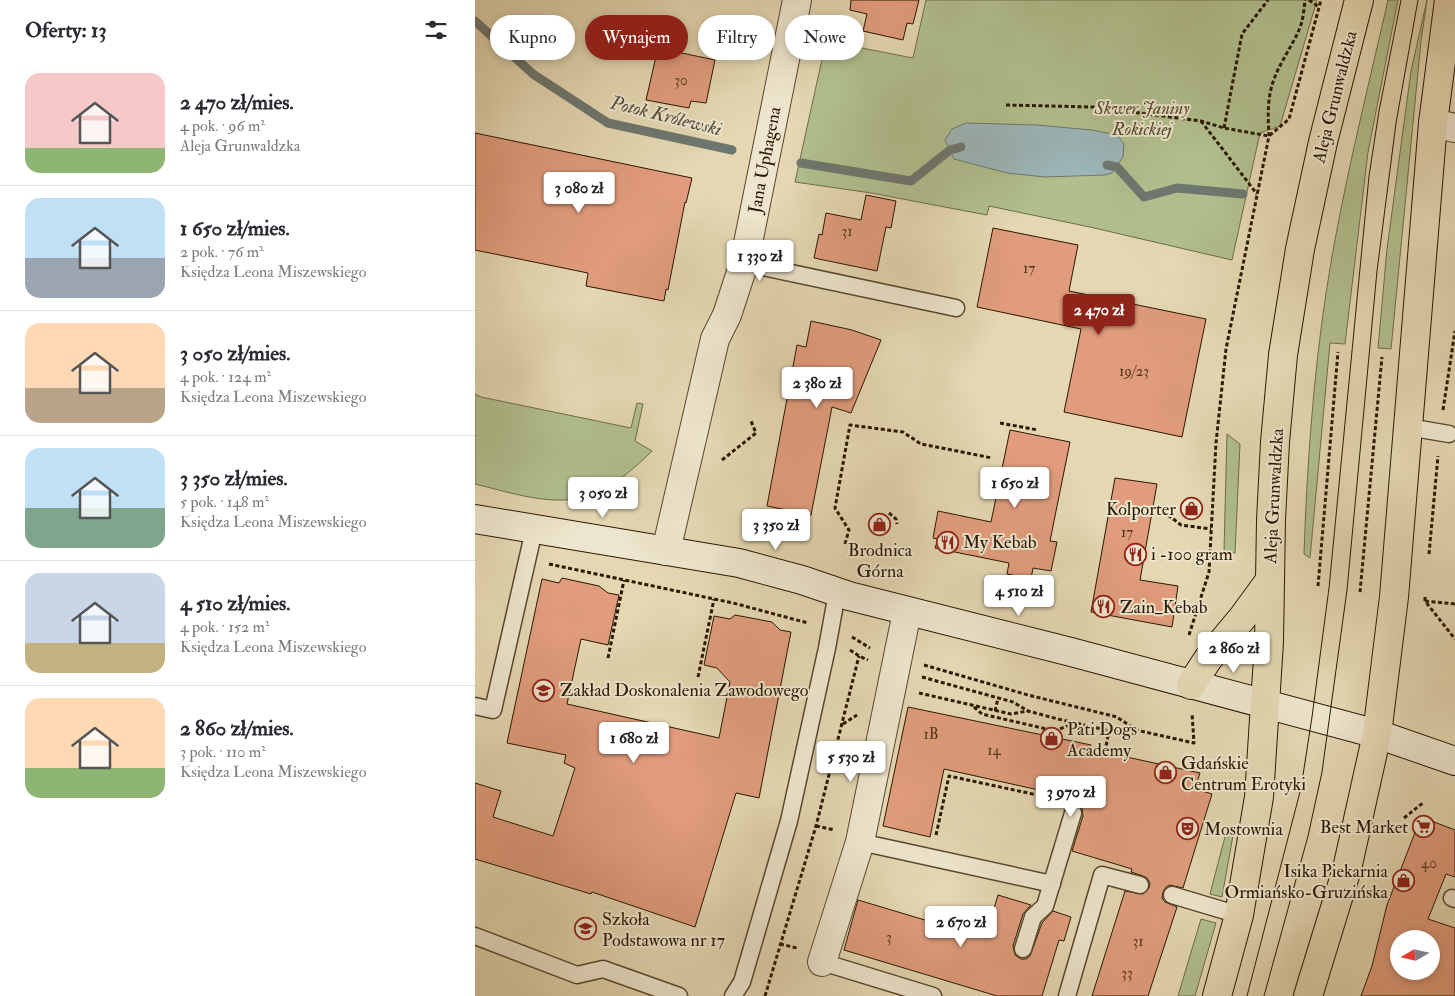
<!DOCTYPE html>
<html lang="pl">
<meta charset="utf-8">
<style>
:root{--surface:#fff;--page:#f2f2f3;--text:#2b2b33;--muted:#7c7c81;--line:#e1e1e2;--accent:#8f2418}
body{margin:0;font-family:"IM FELL Double Pica",serif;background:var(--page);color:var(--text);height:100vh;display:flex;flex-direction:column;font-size:19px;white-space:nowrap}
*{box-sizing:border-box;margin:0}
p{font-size:16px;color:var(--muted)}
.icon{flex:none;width:28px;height:28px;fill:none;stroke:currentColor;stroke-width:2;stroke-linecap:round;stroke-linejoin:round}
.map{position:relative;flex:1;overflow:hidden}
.sheet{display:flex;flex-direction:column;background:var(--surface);width:475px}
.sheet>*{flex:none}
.guide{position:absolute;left:15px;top:15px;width:475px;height:45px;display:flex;gap:10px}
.needle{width:32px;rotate:261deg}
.buttons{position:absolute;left:915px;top:930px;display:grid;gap:10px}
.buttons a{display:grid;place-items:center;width:50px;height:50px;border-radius:50%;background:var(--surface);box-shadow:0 2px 8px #0003;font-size:25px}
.price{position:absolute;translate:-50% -42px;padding:0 11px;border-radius:5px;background:#fff;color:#222;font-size:16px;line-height:32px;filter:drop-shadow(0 1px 2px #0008)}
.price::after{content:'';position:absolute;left:50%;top:30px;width:15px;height:11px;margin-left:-8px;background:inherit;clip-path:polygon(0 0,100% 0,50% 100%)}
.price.active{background:var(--accent);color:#fff}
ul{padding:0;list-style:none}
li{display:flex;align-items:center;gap:15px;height:125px;padding:0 25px}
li+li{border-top:1px solid var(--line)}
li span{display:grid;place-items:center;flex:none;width:140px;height:100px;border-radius:15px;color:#555}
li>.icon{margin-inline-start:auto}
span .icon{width:60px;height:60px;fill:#fffc;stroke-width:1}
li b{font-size:21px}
h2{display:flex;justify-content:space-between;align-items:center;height:60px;padding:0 25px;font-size:21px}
.chip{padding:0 18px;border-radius:22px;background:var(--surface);box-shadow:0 2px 8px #0003;font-size:18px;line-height:45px}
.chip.active{background:var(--accent);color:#fff}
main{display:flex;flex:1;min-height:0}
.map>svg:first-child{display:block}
.green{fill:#b1bf8e;stroke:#6e6c48}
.water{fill:#9cb6b9;stroke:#6e776f}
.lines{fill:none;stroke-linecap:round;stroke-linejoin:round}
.stream{stroke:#6e776f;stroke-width:9}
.building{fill:#e09c7c;stroke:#2a1801;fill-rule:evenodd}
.service-casing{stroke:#58482d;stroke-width:19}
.minor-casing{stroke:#58482d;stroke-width:30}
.secondary-casing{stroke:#2a1801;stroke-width:30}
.primary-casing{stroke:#2a1801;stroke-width:30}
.path{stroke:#2a1801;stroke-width:3;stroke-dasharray:4 2.5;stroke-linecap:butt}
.service{stroke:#ede5cd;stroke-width:16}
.minor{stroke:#ede5cd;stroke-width:28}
.secondary{stroke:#ede5cd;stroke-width:28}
.primary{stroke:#e4d7b2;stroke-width:28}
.tram{stroke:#2a1801;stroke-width:1}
.labels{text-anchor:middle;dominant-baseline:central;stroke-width:4;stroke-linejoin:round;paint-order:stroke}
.number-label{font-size:15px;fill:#583920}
.street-label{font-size:18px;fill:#2a1801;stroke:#ede5cd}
.park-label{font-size:18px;font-style:italic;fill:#524a2b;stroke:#ede5cd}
.poi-label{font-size:18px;fill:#2a1801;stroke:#ede5cd;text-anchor:start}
.water-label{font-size:19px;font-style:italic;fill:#524f41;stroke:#ede5cd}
</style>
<main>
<section class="sheet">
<h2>Oferty: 13<svg class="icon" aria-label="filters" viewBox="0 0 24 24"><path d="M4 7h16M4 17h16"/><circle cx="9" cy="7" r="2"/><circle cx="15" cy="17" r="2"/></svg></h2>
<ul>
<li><span style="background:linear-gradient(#f6c9c9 75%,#8fb573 0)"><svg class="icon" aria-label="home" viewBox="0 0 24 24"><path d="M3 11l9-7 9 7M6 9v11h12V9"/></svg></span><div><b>2 470 zł/mies.</b><p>4 pok. · 96 m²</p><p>Aleja Grunwaldzka</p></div></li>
<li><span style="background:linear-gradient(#bfe0f5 60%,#9aa5b1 0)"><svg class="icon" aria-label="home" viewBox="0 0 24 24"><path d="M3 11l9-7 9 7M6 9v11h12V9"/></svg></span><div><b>1 650 zł/mies.</b><p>2 pok. · 76 m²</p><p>Księdza Leona Miszewskiego</p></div></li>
<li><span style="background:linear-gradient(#ffd9b3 65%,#b9a48a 0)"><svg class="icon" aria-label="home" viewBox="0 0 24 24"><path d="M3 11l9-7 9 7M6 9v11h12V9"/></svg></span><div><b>3 050 zł/mies.</b><p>4 pok. · 124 m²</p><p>Księdza Leona Miszewskiego</p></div></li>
<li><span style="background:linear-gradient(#bfe0f5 60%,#7fa58c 0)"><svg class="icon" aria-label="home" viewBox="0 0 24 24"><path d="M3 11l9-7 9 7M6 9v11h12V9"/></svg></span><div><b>3 350 zł/mies.</b><p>5 pok. · 148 m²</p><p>Księdza Leona Miszewskiego</p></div></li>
<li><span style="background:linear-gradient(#c9d6e8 70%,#c2b280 0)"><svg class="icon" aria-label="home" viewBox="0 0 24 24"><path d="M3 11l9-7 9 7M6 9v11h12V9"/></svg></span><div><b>4 510 zł/mies.</b><p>4 pok. · 152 m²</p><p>Księdza Leona Miszewskiego</p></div></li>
<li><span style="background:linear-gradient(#ffd9b3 70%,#8fb573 0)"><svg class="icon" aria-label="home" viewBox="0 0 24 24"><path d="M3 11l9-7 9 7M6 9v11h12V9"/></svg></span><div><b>2 860 zł/mies.</b><p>3 pok. · 110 m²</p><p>Księdza Leona Miszewskiego</p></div></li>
</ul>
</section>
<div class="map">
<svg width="980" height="996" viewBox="0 0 980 996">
<rect width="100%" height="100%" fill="#e4d7b2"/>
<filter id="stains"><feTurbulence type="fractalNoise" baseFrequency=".004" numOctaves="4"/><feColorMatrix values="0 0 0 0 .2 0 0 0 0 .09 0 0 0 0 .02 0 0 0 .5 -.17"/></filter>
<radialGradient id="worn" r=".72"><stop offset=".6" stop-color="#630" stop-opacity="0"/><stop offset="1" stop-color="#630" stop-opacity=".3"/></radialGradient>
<g class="green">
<polygon points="451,0 842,0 805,126 785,133 757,260 615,227 514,206 512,215 396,193 320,182 351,41 438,58"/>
<path d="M 913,0 L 923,0 L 893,152 L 870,344 L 855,343 L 835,558 L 829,554 C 832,466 838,380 851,293 C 866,194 891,97 913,0 Z"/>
<polygon points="952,0 946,41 916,349 903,348 912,249 936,71"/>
<path d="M 0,394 L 6,397 L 156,428 L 162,403 L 168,404 L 160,441 L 177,451 C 156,472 130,494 99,499 C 69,504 29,491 0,484 Z"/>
<polygon points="752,434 765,444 760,553 749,551"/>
<polygon points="752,829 759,830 747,897 735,894"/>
<polygon points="726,919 741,923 720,996 703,996"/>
</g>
<polygon class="water" points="491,123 561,125 617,130 642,135 649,144 648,157 637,173 630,175 570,177 532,173 479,159 470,140 477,129"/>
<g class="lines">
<g class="stream">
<polyline points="0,21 58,74 133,123 257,150"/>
<polyline points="326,163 436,181 475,150 486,147"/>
<polyline points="632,165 642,167 669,197 702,188 768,194"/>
</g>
</g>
<g class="building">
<polygon points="376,0 444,0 438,24 432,23 428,40 388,31 392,14 375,10"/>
<polygon points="183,48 240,60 231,103 216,101 214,108 171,100"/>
<polygon points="0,133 217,178 211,203 210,202 193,290 191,289 189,301 111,286 113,273 0,250"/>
<polygon points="391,195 421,201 416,228 411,227 402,271 339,258 344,234 347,235 351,213 386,220"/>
<polygon points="518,228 603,245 594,291 731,319 707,437 589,412 606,329 502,307"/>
<polygon points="336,321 377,330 406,340 376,413 357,407 336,515 292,506 322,345 331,347"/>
<polygon points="535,430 595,442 575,541 582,542 576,571 558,568 556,579 532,574 534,563 460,548 463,539 458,538 463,511 516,522"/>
<polygon points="640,478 682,484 665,580 703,586 697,627 616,612"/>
<polygon points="87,578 124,586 133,593 144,595 133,645 106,639 92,704 244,738 255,682 242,668 229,665 239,616 255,619 260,615 297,622 305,630 316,632 284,798 261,793 220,927 117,892 116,894 0,859 0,783 26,791 18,817 78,836 100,768 89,763 91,755 32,743 67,579 84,583"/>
<polygon points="433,707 616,745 615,749 725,773 720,789 737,794 708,888 695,885 691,887 688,892 687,898 690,902 702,907 673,996 617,996 650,891 668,894 674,888 675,883 672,878 668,876 656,872 657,869 597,851 608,816 607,809 609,800 469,769 455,837 408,826"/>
<path d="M 946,817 L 980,830 L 980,877 L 971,874 L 953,919 L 980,928 L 980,996 L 886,996 L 897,966 L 912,905 ZM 924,939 L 956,939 L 956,971 L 924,971 Z"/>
<polygon points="523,895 556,905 548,914 538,946 540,955 546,959 551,959 555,956 567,923 578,911 596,917 589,941 584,940 567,996 522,996 369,950 383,900 510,938"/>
</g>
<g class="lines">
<defs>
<g id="service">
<polyline points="269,263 481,308"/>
<polyline points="933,427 974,434"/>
<polyline points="0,706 18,710 59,530"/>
<polyline points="385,842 577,884"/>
<polyline points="697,895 764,915"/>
<polyline points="977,898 980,899"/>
<polyline points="0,936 102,975 128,969 204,996"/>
<polyline points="548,949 558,917 570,906 598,813"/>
<polyline points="347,962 458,996"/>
<polyline points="258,996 267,982 314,821 352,648 362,593"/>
<polyline points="592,996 627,875 665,885"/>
</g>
<g id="minor">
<polyline points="958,123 980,128"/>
<polyline points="191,551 240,339 252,315 269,263 322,0"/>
<polyline points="347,962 385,842 432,612"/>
</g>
<polyline id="secondary" points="0,519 264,563 327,580 374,596 596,652 902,734 980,761"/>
<g id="primary">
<polyline points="716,685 733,659 768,617 795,580"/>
<polyline points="742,996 764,915 784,797 794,642 796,520 800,442 808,355 825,249 848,142 884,0"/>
<polyline points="833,996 872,869 902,734 919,597 958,123 974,0"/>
</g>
</defs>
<use href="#service" class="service-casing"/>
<use href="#minor" class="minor-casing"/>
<use href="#secondary" class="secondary-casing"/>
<use href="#primary" class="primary-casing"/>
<g class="path">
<polyline points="834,0 844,7"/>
<polyline points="531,105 618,107 726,121 749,128 794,136 814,119 846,0"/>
<polyline points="726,121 782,194"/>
<polyline points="749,128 767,34 793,0"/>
<polyline points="968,410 980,331"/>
<polyline points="525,423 563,430"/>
<polyline points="247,460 281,433 276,421"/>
<polyline points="688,511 706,525 736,529"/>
<polyline points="414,513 421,519 422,524"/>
<polyline points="370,544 374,530 360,508 375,425 428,432 446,444 517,458"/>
<polyline points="954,554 963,456"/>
<polyline points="74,564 258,603 333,623"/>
<polyline points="843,586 863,352"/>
<polyline points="885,592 907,357"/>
<polyline points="950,597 950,601 980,639"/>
<polyline points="950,601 980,604"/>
<path d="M 714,635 L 734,572 L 741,443 L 751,349 L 794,136 C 793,118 792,100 798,82 C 804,64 816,48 824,30 C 828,21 829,10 830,0"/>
<polyline points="377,637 395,648"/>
<polyline points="375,650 384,656 393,660"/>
<polyline points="133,658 149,580"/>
<polyline points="449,665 553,695 642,717 661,730"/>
<polyline points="223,677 239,599"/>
<polyline points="447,677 538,702 553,711 583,719 640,732 661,730 719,743 717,713"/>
<polyline points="444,693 536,714 553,711"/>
<polyline points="499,707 507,714 580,731 599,723"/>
<polyline points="520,711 523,698"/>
<polyline points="368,724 382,715"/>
<polyline points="630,752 634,730"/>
<polyline points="929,818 949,802"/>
<polyline points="341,826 360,830"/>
<polyline points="461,835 474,776 581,799"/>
<polyline points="305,944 322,948"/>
<polyline points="290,996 341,826 384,656"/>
</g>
<use href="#service" class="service"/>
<use href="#minor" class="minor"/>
<use href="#secondary" class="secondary"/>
<use href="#primary" class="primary"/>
<g class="tram">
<polyline points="772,996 826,788 837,717 854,588 894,176 904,111 926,0"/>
<polyline points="789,996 833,836 847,772 872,590 902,271 921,123 943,0"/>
</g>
</g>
<defs>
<symbol id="shop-ring" viewBox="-11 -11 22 22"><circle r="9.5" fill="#ede5cd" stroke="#8f2418" stroke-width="1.5"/><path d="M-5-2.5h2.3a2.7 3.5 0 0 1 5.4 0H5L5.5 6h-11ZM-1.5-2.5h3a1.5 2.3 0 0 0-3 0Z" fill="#8f2418"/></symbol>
<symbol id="restaurant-ring" viewBox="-11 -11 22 22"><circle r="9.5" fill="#ede5cd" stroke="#8f2418" stroke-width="1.5"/><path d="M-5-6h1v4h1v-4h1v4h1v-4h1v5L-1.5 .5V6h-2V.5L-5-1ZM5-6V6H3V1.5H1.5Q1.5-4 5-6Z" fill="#8f2418"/></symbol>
<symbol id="university-ring" viewBox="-11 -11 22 22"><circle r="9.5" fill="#ede5cd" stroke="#8f2418" stroke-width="1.5"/><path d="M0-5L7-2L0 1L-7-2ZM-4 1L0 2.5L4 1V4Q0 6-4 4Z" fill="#8f2418"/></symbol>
<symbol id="supermarket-ring" viewBox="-11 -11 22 22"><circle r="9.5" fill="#ede5cd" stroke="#8f2418" stroke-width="1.5"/><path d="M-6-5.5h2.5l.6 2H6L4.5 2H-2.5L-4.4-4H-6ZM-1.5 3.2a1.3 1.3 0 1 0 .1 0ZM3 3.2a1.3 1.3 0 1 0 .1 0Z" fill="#8f2418"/></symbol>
<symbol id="theatre-ring" viewBox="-11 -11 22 22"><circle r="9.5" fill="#ede5cd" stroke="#8f2418" stroke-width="1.5"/><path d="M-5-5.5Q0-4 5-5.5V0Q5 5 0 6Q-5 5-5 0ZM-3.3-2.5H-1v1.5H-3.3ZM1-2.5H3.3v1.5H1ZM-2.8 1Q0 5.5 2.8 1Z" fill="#8f2418"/></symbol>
<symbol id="school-ring" viewBox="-11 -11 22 22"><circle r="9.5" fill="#ede5cd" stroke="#8f2418" stroke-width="1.5"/><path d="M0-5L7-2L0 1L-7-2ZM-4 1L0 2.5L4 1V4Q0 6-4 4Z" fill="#8f2418"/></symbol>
</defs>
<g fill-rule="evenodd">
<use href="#shop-ring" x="704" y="496" width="25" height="25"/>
<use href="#shop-ring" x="392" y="512" width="25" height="25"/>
<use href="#restaurant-ring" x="460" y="530" width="25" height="25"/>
<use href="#restaurant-ring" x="648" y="542" width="25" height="25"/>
<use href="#restaurant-ring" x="616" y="594" width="25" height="25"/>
<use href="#university-ring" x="56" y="678" width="25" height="25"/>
<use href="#shop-ring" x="564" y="726" width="25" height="25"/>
<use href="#shop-ring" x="678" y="760" width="25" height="25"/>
<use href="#supermarket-ring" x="936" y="814" width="25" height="25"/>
<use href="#theatre-ring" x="700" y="816" width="25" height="25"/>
<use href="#shop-ring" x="916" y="868" width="25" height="25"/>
<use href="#school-ring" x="98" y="916" width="25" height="25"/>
</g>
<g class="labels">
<g class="number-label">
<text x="206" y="80">30</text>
<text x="372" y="231">31</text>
<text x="554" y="268">17</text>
<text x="659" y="371">19/23</text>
<text x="652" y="532">17</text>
<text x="456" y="734">1B</text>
<text x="519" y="750">14</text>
<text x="954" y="863">40</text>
<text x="414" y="937">3</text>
<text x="663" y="941">31</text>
<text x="652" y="973">33</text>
</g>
<g class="street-label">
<text transform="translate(860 97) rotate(-76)">Aleja Grunwaldzka</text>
<text transform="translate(290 160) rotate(-79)">Jana Uphagena</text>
<text transform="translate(799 496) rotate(-87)">Aleja Grunwaldzka</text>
</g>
<g class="park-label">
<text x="667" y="108">Skwer Janiny<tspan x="667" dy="21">Rokickiej</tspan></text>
</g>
<g class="poi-label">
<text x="701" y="509" text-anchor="end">Kolporter</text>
<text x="488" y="542">My Kebab</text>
<text x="405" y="550" text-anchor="middle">Brodnica<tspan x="405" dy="21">Górna</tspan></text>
<text x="676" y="554">i -100 gram</text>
<text x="645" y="607">Zain_Kebab</text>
<text x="85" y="690">Zakład Doskonalenia Zawodowego</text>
<text x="592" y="729">Pati Dogs<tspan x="592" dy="21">Academy</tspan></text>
<text x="706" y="763">Gdańskie<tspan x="706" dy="21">Centrum Erotyki</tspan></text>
<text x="933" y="827" text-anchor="end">Best Market</text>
<text x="729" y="829">Mostownia</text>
<text x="913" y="871" text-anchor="end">Isika Piekarnia<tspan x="913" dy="21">Ormiańsko-Gruzińska</tspan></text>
<text x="127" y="919">Szkoła<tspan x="127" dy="21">Podstawowa nr 17</tspan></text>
</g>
<g class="water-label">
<text transform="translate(191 116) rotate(14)">Potok Królewski</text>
</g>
</g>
<rect width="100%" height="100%" filter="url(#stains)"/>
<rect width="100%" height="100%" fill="url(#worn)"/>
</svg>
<div class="buttons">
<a><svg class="needle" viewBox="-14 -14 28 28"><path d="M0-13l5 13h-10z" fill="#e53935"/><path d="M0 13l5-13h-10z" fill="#7c7c81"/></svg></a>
</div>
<b class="price" style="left:104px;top:214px">3 080 zł</b>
<b class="price" style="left:285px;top:282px">1 330 zł</b>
<b class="price active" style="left:624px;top:336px">2 470 zł</b>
<b class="price" style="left:342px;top:409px">2 380 zł</b>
<b class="price" style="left:540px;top:509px">1 650 zł</b>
<b class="price" style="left:128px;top:519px">3 050 zł</b>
<b class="price" style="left:301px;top:551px">3 350 zł</b>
<b class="price" style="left:544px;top:617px">4 510 zł</b>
<b class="price" style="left:759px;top:674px">2 860 zł</b>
<b class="price" style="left:159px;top:764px">1 680 zł</b>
<b class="price" style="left:376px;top:783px">5 530 zł</b>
<b class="price" style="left:596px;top:818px">3 970 zł</b>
<b class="price" style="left:486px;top:948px">2 670 zł</b>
<div class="guide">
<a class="chip">Kupno</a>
<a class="chip active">Wynajem</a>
<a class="chip">Filtry</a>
<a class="chip">Nowe</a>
</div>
</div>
</main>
